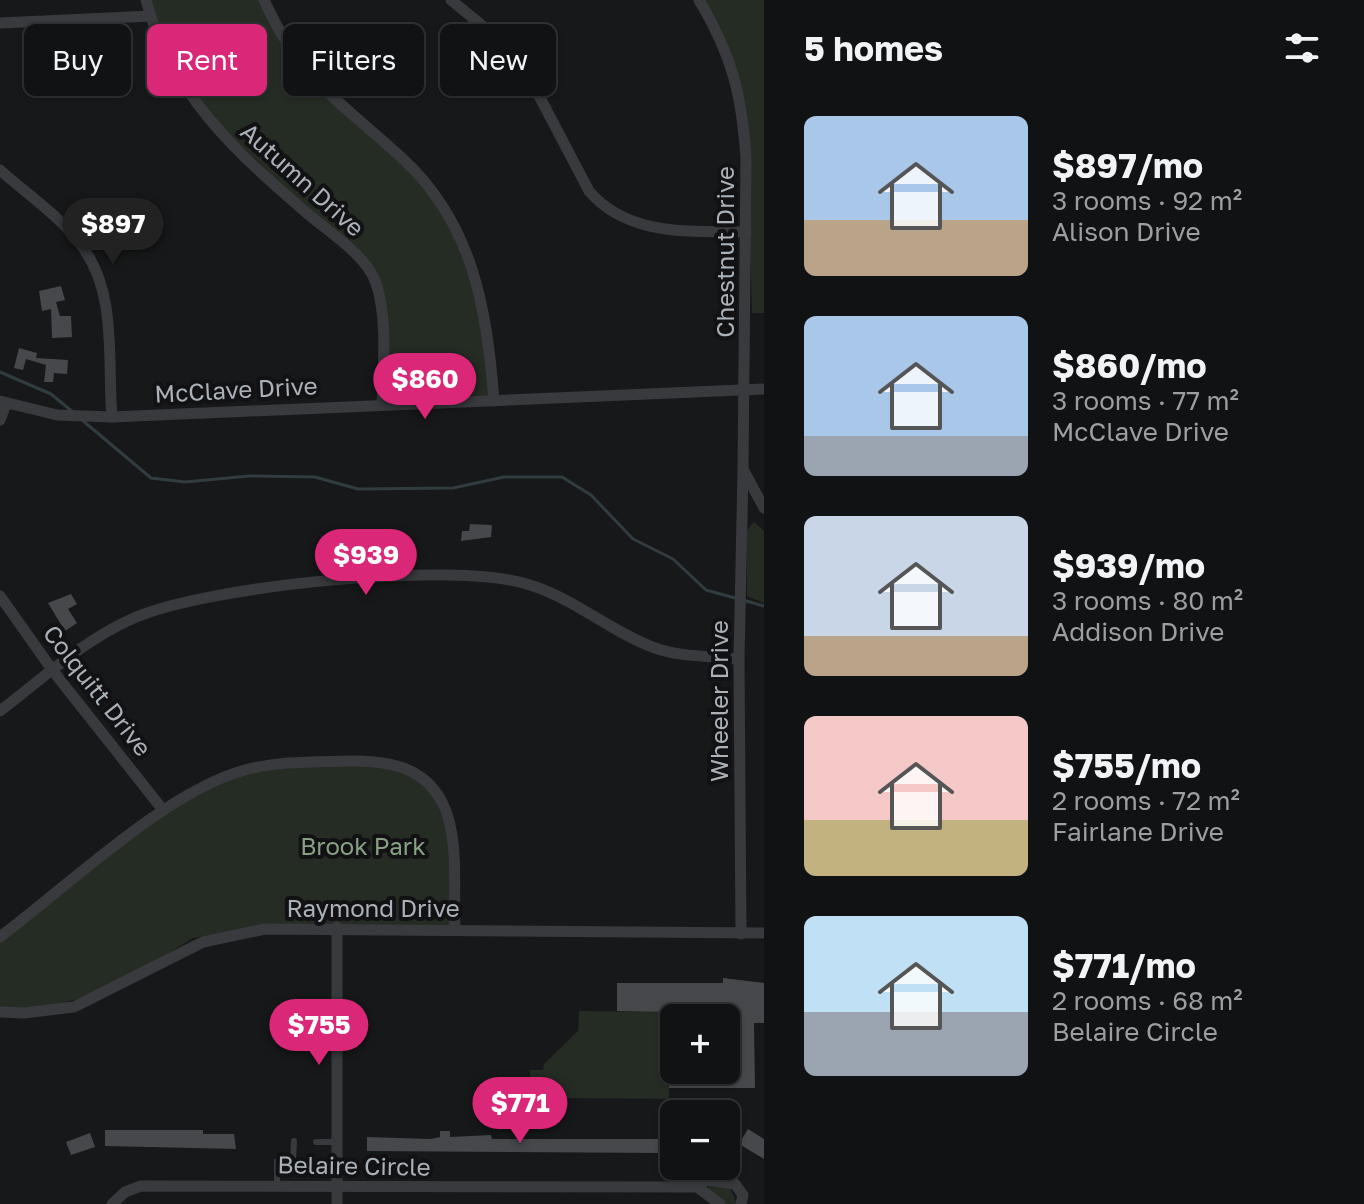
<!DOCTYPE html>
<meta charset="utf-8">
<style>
:root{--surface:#111213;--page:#1e2021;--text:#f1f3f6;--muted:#9c9ea0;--line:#303233;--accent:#db2777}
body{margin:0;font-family:"Golos Text",sans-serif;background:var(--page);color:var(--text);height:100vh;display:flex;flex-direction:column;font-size:30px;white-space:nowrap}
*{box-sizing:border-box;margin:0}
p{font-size:26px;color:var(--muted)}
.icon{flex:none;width:44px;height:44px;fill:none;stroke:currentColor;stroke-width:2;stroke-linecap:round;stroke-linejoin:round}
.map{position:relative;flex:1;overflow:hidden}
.panel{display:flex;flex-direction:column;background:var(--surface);width:600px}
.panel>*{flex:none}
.guide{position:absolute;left:24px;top:24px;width:620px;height:72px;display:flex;gap:16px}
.controls{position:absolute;left:660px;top:1004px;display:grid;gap:16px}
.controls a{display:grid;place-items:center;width:80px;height:80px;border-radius:12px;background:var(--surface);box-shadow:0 2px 6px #0004,0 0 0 2px var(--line);font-size:40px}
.price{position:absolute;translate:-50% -68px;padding:0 18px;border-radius:28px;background:var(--accent);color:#fff;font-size:26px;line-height:52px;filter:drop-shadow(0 2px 4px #0008)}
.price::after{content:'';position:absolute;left:50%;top:48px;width:24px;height:18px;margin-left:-12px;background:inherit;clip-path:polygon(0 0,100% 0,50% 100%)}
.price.current{background:#222;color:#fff}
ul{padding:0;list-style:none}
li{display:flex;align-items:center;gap:24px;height:200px;padding:0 40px}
li span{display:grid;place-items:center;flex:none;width:224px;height:160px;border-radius:12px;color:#555}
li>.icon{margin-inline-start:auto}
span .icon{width:96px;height:96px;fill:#fffc;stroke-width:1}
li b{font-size:34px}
h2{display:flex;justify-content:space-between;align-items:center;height:96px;padding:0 40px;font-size:34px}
.chip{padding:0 28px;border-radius:12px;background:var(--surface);box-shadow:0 2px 6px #0004,0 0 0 2px var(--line);font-size:28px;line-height:72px}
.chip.current{background:var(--accent);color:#fff}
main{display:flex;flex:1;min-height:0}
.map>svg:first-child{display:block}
.green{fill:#242c24}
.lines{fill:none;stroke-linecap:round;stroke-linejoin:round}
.stream{stroke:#313c41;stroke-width:3}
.building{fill:#46484c}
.lane{stroke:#393a3e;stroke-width:6}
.street{stroke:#393a3e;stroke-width:11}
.labels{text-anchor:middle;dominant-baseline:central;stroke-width:8;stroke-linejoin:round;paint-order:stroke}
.street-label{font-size:24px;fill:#aab1b8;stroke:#121214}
.park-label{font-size:24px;fill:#87a183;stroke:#121214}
</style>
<main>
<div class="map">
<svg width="764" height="1204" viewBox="0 0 764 1204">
<rect width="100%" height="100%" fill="#171819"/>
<g class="green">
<polygon points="144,0 264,0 327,97 439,198 468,253 496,402 385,404 380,302 366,266 184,90"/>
<polygon points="699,0 764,0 764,313 752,313 747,149 735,68"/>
<polygon points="754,522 764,531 764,603 747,596 747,530"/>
<polygon points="392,762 431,789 450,837 454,931 279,924 193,938 137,973 81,998 37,1010 0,1008 0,936 123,843 218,779 278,763"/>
<polygon points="579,1011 669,1012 669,1099 554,1098 530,1083 530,1070 543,1070 544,1064 578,1031"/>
<polygon points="712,1184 730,1188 737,1204 724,1204 707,1188"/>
</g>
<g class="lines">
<g class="stream">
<polyline points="0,372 51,394 73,412"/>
<polyline points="82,420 151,478 185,482 249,476 315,477 358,489 453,488 504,477 562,477 591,495 633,539 673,559 706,590 735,598"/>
<polyline points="743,600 764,606"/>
</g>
</g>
<g class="building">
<polygon points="105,48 114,48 113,71 95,70 96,58 105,58"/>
<polygon points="68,49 80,49 80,63 87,63 87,70 67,70"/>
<polygon points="61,286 65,300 56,302 60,316 71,316 72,337 52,338 51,309 42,311 39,291"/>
<polygon points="19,348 37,353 36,358 68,360 67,374 54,373 53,382 44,382 46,365 26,359 23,370 14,368"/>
<polygon points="470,524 492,525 491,537 461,541 462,531 469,531"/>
<polygon points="71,594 77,604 68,609 77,623 65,631 48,603"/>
<polygon points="723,978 764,983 764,1023 754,1023 755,1088 669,1088 669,1070 726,1070 726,1018 716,1018 716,1014 669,1018 669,1012 617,1011 617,983 723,983"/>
<polygon points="668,1122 674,1123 674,1146 659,1146 659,1153 367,1151 367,1137 431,1139 440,1137 440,1131 450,1131 450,1137 491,1135 492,1139 667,1139"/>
<polygon points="748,1129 764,1139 764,1159 739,1144"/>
<polygon points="105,1130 203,1130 203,1134 234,1134 236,1149 105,1146"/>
<polygon points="90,1133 95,1147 71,1155 66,1142"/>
</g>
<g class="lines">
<g class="lane">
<polyline points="316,1142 337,1142"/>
<polyline points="293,1162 294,1141"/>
<polyline points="277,1186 277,1161"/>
</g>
<g class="street">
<path d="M 146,0 C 170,93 238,154 308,214 C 330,233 366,255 376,283 C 388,319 383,367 382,404"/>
<path d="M 264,0 C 300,80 340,101 402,158 C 473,223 487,309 494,401"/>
<path d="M 451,0 L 507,46 L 525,69 L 589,191 C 628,237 691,231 746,232"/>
<path d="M 699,0 C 732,55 742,95 746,159 L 743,469 L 764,508"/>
<polyline points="0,23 151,16"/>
<path d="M 0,170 C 27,194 60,216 81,245 C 118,293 107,360 112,417"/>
<polyline points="0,401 57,415 112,417 764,389"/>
<polyline points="0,420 6,404"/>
<polyline points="0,596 53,671 163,810"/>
<path d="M 0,711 C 42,679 85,639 134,618 C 206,586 457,560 530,585 C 575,599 611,632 655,648 C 679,657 713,656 739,659"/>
<polyline points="337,927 337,1204"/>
<polyline points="741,934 739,659 743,470"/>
<path d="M 0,937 C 67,887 166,791 245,770 C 279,761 313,762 348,761 C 384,760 423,765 442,802 C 460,837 453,890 455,928"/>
<polyline points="0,1012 24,1013 74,1007 203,942 265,929 764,933"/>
<polyline points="697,1187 707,1180 735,1184 743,1195 741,1204"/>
<polyline points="112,1204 125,1192 141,1186 697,1187 720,1204"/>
</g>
</g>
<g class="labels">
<g class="street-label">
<text transform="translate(303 179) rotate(42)">Autumn Drive</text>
<text transform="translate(724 252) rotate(-90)">Chestnut Drive</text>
<text transform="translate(236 389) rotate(-3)">McClave Drive</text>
<text transform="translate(98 690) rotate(52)">Colquitt Drive</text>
<text transform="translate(718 701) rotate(-90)">Wheeler Drive</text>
<text x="373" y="907">Raymond Drive</text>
<text transform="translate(354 1165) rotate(1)">Belaire Circle</text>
</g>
<g class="park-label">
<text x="363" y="845">Brook Park</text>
</g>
</g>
</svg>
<div class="controls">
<a>+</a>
<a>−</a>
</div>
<b class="price current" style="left:113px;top:266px">$897</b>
<b class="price" style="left:425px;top:421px">$860</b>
<b class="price" style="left:366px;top:597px">$939</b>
<b class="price" style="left:319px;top:1067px">$755</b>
<b class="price" style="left:520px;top:1145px">$771</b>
<div class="guide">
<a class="chip">Buy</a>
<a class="chip current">Rent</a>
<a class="chip">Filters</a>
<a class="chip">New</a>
</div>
</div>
<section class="panel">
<h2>5 homes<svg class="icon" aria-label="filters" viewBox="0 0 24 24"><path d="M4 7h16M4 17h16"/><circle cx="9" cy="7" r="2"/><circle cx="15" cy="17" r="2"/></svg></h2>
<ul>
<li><span style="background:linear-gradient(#a9c7e8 65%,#b9a48a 0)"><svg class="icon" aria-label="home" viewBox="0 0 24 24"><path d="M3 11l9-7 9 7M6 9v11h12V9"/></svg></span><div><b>$897/mo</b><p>3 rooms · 92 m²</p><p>Alison Drive</p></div></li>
<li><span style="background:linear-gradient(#a9c7e8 75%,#9aa5b1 0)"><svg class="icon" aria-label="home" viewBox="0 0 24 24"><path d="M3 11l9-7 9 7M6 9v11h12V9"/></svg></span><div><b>$860/mo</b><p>3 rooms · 77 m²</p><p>McClave Drive</p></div></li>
<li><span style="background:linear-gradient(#c9d6e8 75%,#b9a48a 0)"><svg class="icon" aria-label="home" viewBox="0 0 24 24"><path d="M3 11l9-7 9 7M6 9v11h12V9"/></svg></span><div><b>$939/mo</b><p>3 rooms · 80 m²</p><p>Addison Drive</p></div></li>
<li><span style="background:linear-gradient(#f6c9c9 65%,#c2b280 0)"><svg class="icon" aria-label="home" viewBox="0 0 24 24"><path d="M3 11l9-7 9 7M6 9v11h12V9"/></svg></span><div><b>$755/mo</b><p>2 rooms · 72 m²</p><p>Fairlane Drive</p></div></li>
<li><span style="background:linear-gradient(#bfe0f5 60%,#9aa5b1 0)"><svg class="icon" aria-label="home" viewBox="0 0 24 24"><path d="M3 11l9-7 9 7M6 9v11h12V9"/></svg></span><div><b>$771/mo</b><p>2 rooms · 68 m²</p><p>Belaire Circle</p></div></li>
</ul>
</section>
</main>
